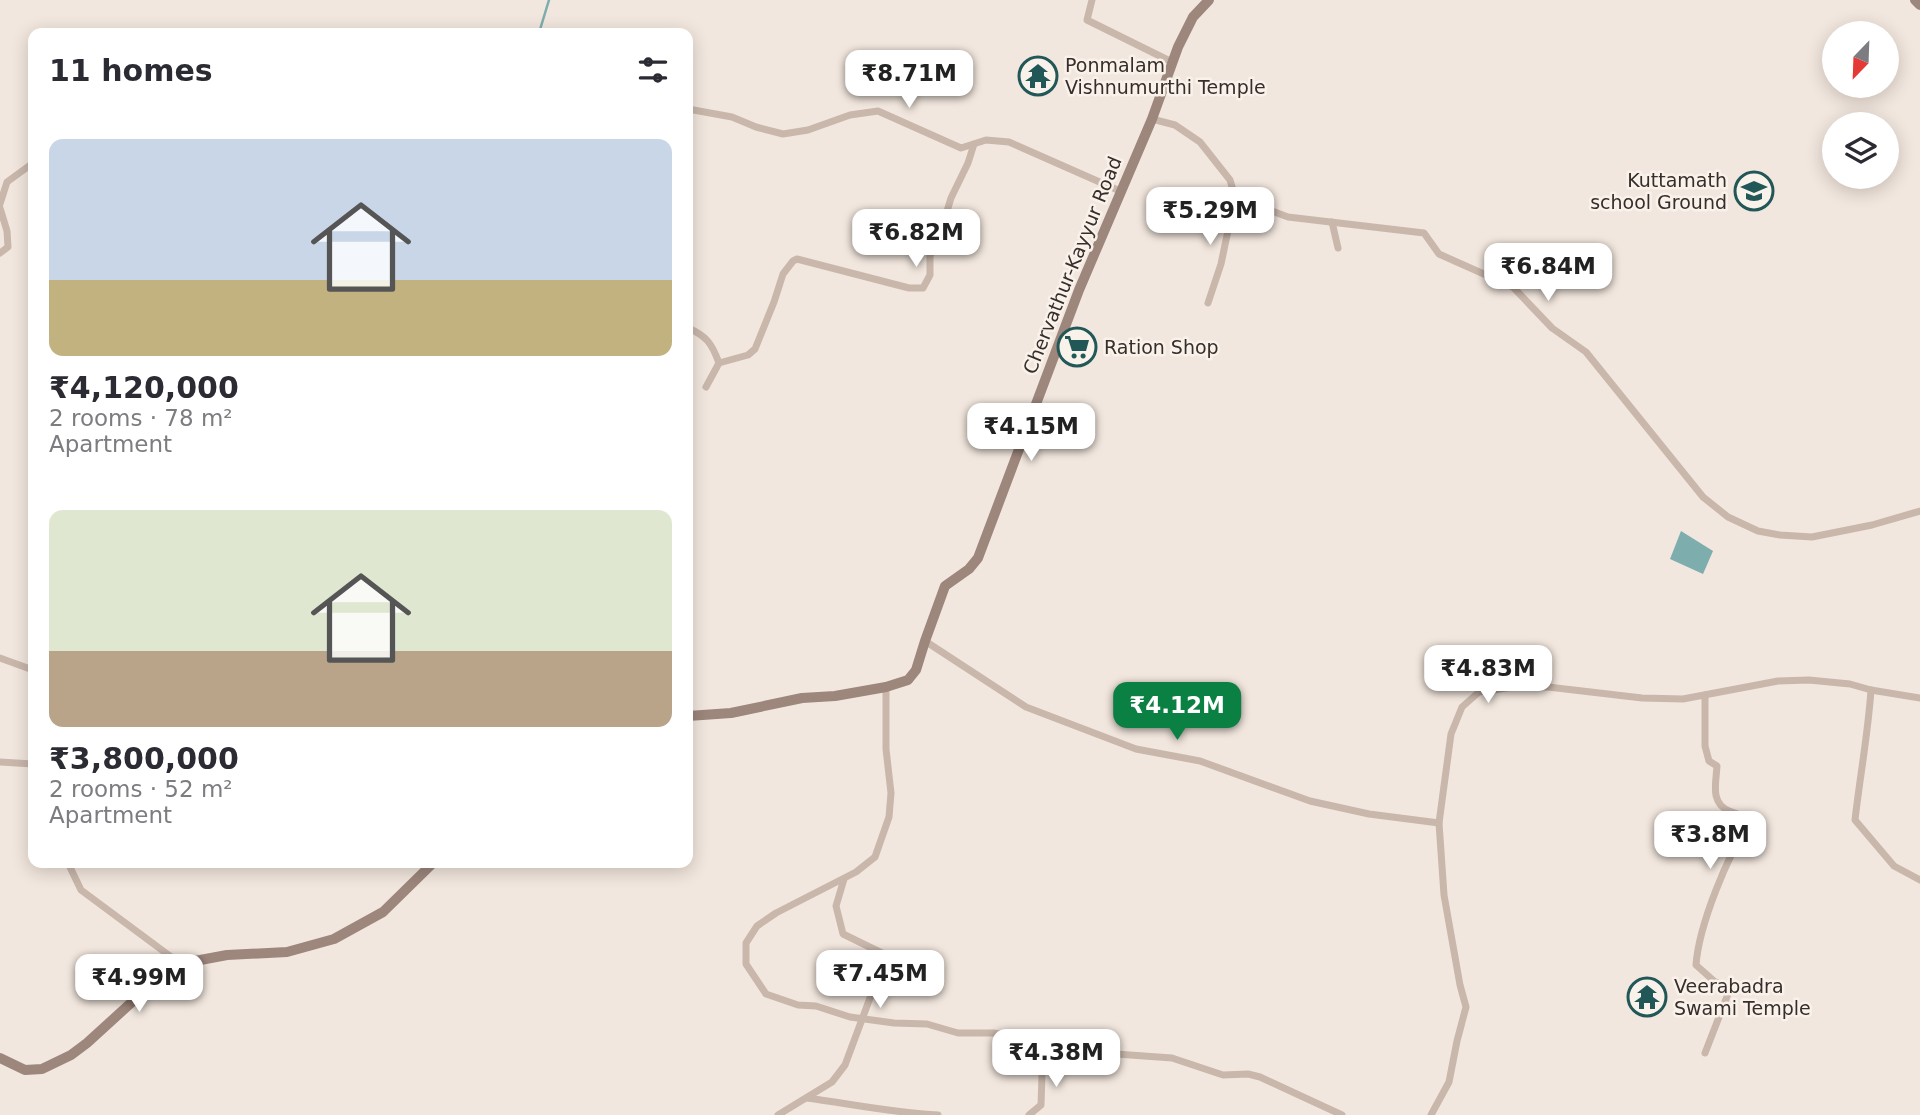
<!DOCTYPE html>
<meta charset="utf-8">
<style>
:root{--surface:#fff;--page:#f7f7f7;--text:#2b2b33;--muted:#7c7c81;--accent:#0b8043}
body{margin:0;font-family:"DejaVu Sans",sans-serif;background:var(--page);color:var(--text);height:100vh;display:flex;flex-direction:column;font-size:26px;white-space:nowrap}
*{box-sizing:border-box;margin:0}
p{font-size:23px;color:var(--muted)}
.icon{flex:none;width:38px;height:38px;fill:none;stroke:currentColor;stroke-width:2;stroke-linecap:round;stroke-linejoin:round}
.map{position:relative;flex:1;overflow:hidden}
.drawer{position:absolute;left:28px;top:28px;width:665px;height:840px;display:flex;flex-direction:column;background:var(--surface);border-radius:14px;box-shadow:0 4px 18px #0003}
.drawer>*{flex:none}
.needle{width:46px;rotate:203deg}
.tools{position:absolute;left:1822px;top:21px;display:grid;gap:14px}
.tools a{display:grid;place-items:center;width:77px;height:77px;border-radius:50%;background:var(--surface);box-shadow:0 4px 18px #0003;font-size:35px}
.price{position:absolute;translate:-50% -60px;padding:0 16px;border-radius:14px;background:#fff;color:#222;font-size:23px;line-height:46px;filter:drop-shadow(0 2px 4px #0008)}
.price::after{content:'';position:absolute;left:50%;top:42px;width:21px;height:16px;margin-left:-10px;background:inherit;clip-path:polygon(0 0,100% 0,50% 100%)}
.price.current{background:var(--accent);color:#fff}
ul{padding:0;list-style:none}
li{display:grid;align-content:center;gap:14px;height:371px;padding:0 21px}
li span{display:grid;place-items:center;height:217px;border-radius:14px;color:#555}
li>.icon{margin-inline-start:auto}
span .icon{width:126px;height:126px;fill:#fffc;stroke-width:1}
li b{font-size:30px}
h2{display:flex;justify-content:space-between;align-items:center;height:84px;padding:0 21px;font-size:30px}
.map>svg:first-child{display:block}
.water{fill:#7eadad}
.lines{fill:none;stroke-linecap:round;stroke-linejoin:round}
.stream{stroke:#7eadad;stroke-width:2.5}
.minor{stroke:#c9b7ab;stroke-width:7}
.secondary{stroke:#9d867c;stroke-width:10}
.labels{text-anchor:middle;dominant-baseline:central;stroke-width:5;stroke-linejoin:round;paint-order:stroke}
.poi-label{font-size:19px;fill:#372d2a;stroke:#f9f2eb;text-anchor:start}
.street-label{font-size:19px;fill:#372d2a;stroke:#f9f2eb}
</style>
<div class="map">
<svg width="1920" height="1115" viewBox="0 0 1920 1115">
<rect width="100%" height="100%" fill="#f2e7de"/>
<polygon class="water" points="1681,531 1713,551 1703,574 1670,559"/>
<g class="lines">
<polyline class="stream" points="539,33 549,0"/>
<g class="minor">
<polyline points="1092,0 1087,20 1172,62"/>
<polyline points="688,109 732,117 756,127 783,134 808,130 850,115 878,111 961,148 986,140 1009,142 1120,191"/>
<polyline points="1152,119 1175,125 1200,142 1230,180 1235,197 1288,217 1424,233 1439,254 1513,287 1552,328 1586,352 1703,497 1728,517 1758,531 1780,535 1812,537 1872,525 1920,511"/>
<polyline points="0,204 7,182 33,163"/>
<polyline points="0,208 7,231 8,247 0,253"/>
<polyline points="1332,222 1338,248"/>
<polyline points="1208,303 1221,264 1235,197"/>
<path d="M 688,328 C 707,336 712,344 719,363"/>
<polyline points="706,387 719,363 748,355 755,349 774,302 783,274 793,261 797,259 909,288 923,288 930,275 930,256 941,231 951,198 968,163 974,144"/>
<polyline points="925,641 1026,707 1136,749 1200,761 1310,801 1369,814 1439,823"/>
<polyline points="0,658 33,670"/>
<polyline points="886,687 886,749 891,793 889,817 875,857 856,872 776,913 757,926 746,943 746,964 766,994 798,1005 816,1006 850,1017 894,1023 927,1024 958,1033 994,1033 1074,1051 1172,1058 1223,1075 1248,1074 1260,1077 1342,1115"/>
<path d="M 1871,690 C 1868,734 1860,776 1855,820 L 1894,866 L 1920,880"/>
<polyline points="0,762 33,764"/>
<polyline points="68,863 81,890 182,965"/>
<path d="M 1705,1053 L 1728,994 L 1725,987 L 1714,981 L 1696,965 C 1699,924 1728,855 1750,821 C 1743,814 1738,815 1729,811 C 1710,803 1716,783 1717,766 L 1709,761 L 1705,746 L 1705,695"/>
<path d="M 807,1098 C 851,1104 894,1113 938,1115"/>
<polyline points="778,1115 832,1082 845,1065 886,955 843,934 836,906 844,879"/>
<polyline points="1029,1115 1041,1105 1043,1044"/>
<polyline points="1431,1115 1449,1082 1457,1041 1466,1007 1460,985 1444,895 1439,823 1451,734 1462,707 1479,692 1513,687 1548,687 1642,698 1683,699 1778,681 1809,680 1850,684 1871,690 1920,698"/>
</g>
<g class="secondary">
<polyline points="1915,0 1920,5"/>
<polyline points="688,716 731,713 802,698 835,696 886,687 908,680 916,670 925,641 945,586 969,569 978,558 1079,290 1152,119 1178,47 1193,17 1209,0"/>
<polyline points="0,1058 25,1070 42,1069 71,1055 87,1043 154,982 182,965 195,961 227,955 287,952 334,939 383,912 433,863"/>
</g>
</g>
<defs>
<symbol id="temple-ring" viewBox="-11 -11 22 22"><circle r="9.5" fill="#f9f2eb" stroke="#215757" stroke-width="1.5"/><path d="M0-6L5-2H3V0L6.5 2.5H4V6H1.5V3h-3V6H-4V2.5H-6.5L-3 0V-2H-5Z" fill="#215757"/></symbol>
<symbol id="school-ring" viewBox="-11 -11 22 22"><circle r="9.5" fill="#f9f2eb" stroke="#215757" stroke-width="1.5"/><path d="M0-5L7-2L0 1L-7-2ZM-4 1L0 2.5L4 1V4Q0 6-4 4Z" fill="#215757"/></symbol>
<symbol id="supermarket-ring" viewBox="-11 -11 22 22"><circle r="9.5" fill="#f9f2eb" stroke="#215757" stroke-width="1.5"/><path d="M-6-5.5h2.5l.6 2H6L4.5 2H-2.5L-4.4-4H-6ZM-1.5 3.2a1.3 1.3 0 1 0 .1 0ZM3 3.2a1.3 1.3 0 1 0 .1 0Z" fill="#215757"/></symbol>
</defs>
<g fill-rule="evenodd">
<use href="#temple-ring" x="1016" y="54" width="44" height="44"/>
<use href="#school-ring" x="1732" y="169" width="44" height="44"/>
<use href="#supermarket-ring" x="1055" y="325" width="44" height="44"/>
<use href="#temple-ring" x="1625" y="975" width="44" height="44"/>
</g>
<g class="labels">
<g class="poi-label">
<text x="1065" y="65">Ponmalam<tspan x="1065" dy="22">Vishnumurthi Temple</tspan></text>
<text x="1727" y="180" text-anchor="end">Kuttamath<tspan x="1727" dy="22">school Ground</tspan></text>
<text x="1104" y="347">Ration Shop</text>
<text x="1674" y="986">Veerabadra<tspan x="1674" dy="22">Swami Temple</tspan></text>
</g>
<g class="street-label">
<text transform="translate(1072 265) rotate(-68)">Chervathur-Kayyur Road</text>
</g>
</g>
</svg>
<div class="tools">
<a><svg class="needle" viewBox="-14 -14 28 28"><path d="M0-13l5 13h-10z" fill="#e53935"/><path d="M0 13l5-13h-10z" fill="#7c7c81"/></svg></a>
<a><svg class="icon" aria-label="layers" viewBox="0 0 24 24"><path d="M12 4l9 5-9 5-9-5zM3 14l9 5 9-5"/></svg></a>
</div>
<b class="price" style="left:909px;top:110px">₹8.71M</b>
<b class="price" style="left:1210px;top:247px">₹5.29M</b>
<b class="price" style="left:916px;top:269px">₹6.82M</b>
<b class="price" style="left:1548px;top:303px">₹6.84M</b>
<b class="price" style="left:1031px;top:463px">₹4.15M</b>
<b class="price" style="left:1488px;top:705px">₹4.83M</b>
<b class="price current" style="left:1177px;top:742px">₹4.12M</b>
<b class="price" style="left:1710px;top:871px">₹3.8M</b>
<b class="price" style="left:880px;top:1010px">₹7.45M</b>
<b class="price" style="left:139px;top:1014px">₹4.99M</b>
<b class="price" style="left:1056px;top:1089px">₹4.38M</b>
<section class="drawer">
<h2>11 homes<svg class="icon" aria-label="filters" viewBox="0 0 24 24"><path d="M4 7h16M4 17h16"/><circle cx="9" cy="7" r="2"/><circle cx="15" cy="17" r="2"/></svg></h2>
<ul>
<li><span style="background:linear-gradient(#c9d6e8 65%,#c2b280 0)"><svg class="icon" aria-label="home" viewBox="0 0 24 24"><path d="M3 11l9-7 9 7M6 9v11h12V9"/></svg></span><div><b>₹4,120,000</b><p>2 rooms · 78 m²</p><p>Apartment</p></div></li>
<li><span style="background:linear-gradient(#dfe7d0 65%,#b9a48a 0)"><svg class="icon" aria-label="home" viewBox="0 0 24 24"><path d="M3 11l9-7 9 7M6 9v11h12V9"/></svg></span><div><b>₹3,800,000</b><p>2 rooms · 52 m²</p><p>Apartment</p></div></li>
</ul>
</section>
</div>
